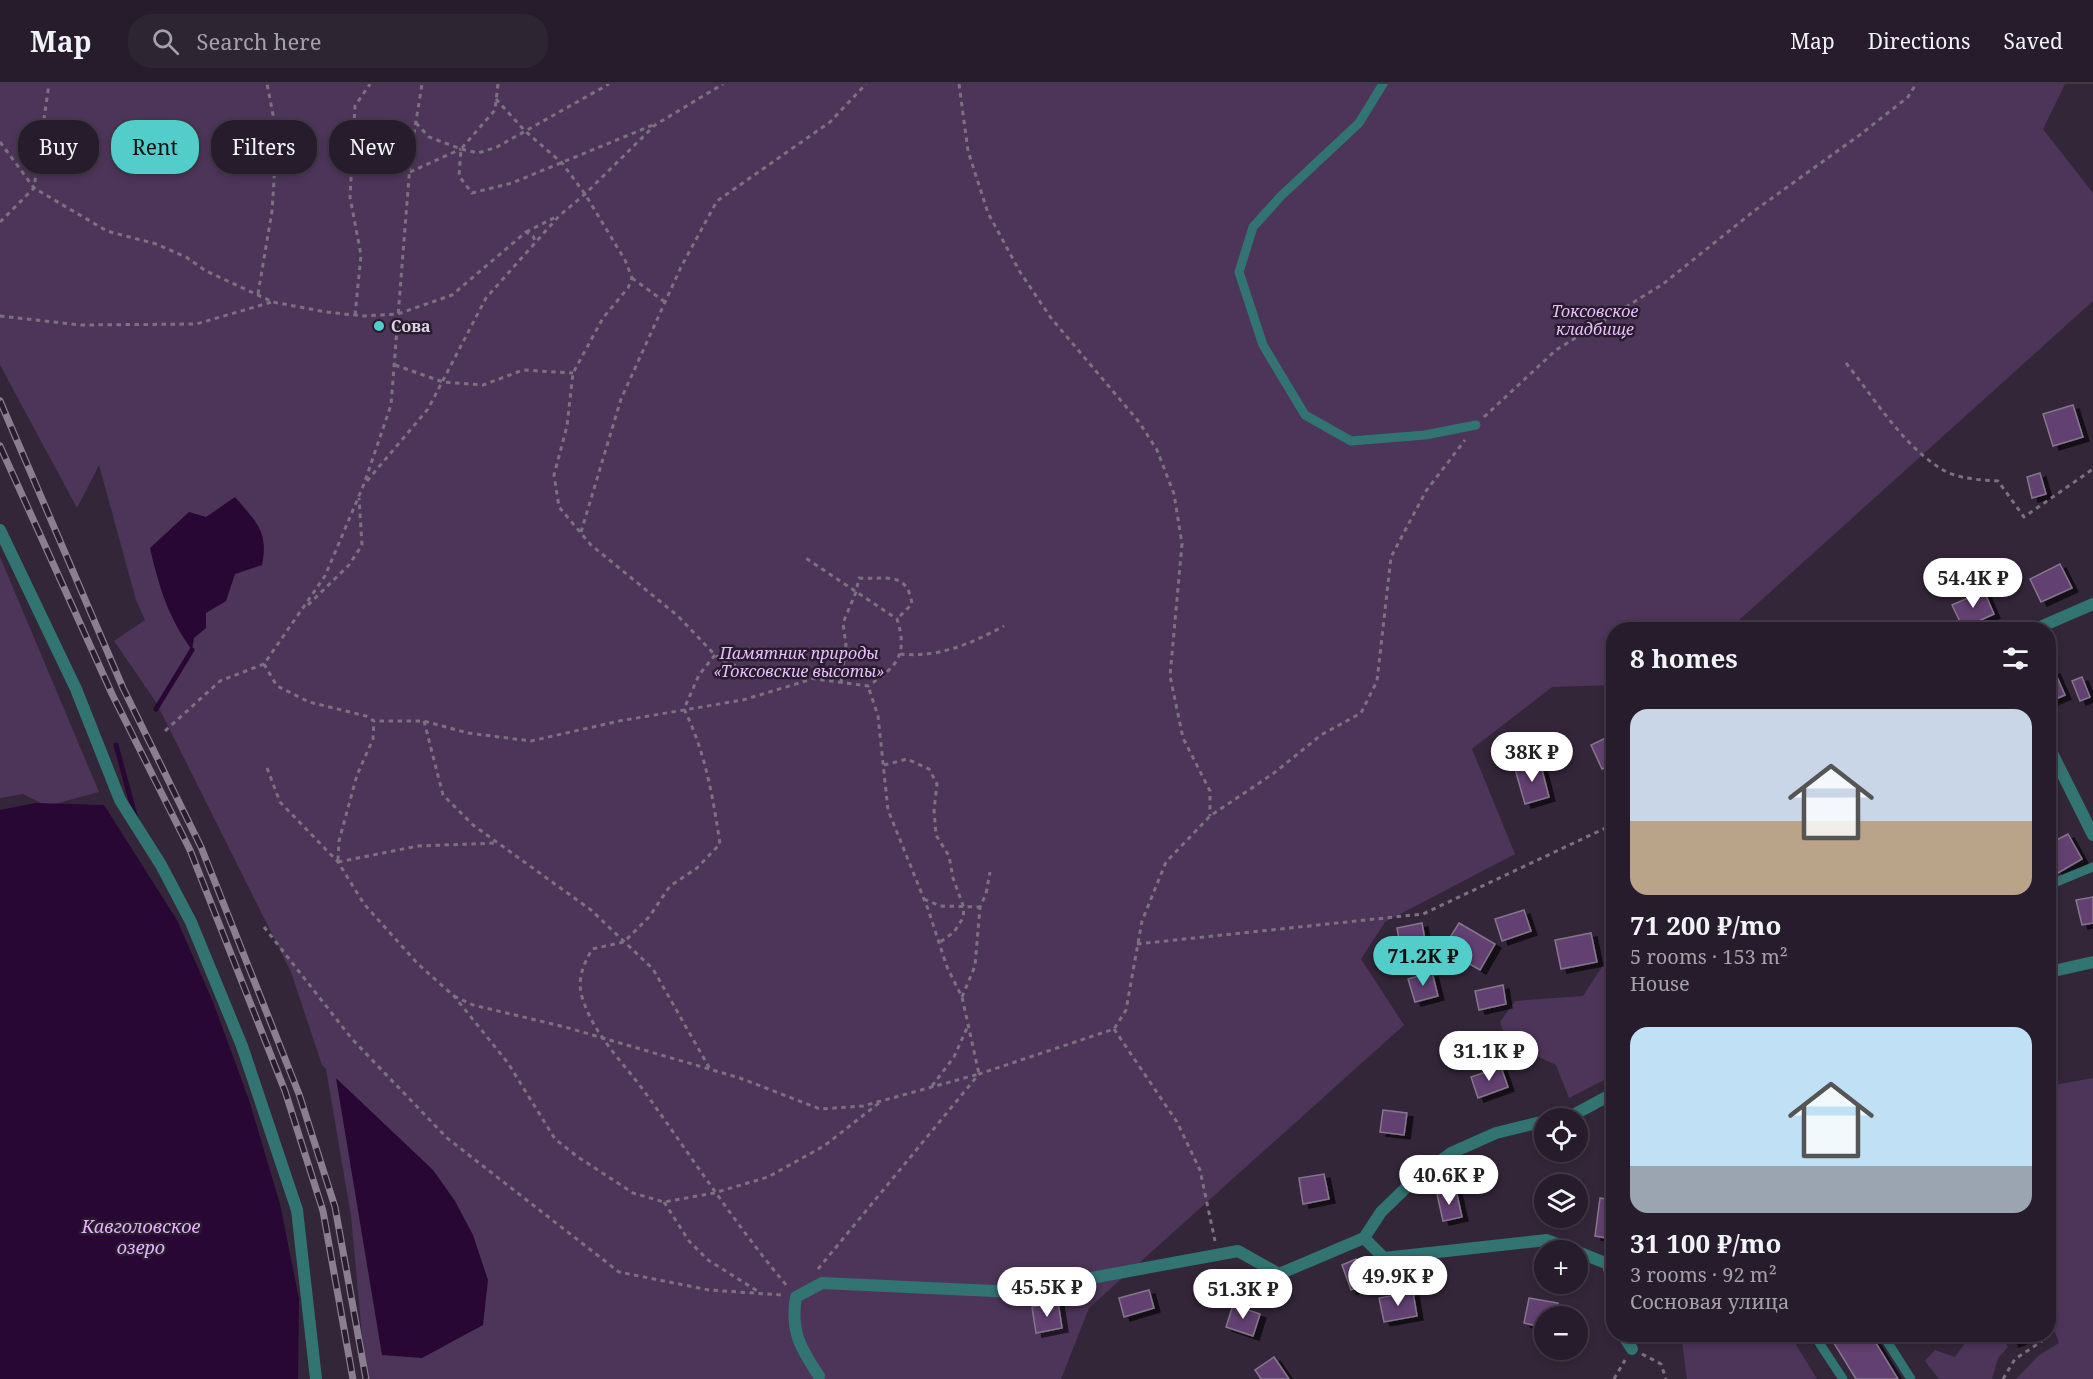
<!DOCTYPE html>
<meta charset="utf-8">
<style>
:root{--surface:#261c2b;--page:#2e2533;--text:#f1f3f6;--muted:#a4a1a9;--line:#423a47;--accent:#53cdca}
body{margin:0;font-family:"Noto Serif",serif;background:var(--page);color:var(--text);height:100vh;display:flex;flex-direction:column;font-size:22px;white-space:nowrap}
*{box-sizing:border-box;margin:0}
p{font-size:20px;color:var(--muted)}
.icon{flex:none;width:33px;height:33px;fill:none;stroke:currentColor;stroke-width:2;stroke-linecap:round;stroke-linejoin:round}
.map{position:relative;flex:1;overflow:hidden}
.details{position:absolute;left:1606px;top:538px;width:450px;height:720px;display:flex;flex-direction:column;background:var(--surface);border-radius:24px;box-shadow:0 3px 9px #0003,0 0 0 2px var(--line)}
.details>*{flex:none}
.banner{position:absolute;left:18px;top:36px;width:570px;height:54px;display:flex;gap:12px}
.controls{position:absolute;left:1534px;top:1024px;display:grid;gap:12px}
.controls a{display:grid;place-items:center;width:54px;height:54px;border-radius:50%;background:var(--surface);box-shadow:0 3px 9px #0003,0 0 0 2px var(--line);font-size:30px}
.price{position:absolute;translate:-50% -51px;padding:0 14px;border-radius:21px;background:#fff;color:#222;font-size:20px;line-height:39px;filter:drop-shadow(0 2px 3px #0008)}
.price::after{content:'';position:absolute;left:50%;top:36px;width:18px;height:14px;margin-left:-9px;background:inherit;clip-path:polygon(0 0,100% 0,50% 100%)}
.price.active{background:var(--accent);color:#111}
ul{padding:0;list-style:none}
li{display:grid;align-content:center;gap:12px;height:318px;padding:0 24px}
li span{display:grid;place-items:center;height:186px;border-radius:18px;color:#555}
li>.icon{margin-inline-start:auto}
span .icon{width:108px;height:108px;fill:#fffc;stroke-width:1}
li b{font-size:26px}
h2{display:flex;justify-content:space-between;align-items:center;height:72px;padding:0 24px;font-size:26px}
.tag{padding:0 21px;border-radius:24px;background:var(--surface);box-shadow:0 3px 9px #0003,0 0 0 2px var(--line);font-size:21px;line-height:54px}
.tag.active{background:var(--accent);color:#111}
header{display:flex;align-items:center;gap:36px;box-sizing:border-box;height:84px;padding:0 30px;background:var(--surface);border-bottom:2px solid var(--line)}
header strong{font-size:28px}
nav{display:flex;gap:33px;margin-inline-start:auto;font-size:21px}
.search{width:420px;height:54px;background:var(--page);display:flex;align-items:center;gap:15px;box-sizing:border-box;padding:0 21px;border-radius:24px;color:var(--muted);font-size:22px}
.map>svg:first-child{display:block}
.green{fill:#4d3559}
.water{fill:#280734}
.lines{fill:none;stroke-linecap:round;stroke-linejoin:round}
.stream{stroke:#280734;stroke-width:5}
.building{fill:#624172;stroke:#85768c;stroke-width:1.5;filter:url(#shadow)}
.path{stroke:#7c7181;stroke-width:3;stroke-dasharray:4.5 4.5;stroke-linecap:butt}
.lane{stroke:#327471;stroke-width:9}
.street{stroke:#327471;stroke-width:12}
.rail-casing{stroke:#897f8e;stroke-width:7}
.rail{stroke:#291c2e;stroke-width:4.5;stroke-dasharray:14;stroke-linecap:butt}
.poi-dot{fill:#53cdca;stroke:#291c2e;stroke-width:2}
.labels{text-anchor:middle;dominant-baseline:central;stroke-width:5;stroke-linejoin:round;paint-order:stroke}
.park-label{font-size:16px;font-style:italic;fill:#e8bffc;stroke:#291c2e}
.poi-label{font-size:16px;font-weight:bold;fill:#dbd3df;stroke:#291c2e;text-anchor:start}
.water-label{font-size:18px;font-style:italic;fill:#e6b2ff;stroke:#291c2e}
</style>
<header>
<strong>Map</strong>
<div class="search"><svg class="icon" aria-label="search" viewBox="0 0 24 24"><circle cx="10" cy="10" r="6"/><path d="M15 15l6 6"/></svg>Search here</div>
<nav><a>Map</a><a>Directions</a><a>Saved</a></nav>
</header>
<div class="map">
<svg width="2093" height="1295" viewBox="0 0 2093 1295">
<defs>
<filter id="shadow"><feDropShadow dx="6" dy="4" stdDeviation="0" flood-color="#0009"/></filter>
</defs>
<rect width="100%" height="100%" fill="#332639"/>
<g class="green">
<polygon points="0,0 2065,0 2043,45 2093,109 2093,217 1728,546 1614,546 1614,601 1552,603 1472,665 1515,770 1385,838 1361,875 1404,941 1089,1224 1061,1295 366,1295 351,1132 326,985 322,981 291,888 156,618 114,557 145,536 136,516 99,381 77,424 0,281"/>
<polygon points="0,473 99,708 47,722 23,710 0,714"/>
<polygon points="1614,864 1614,991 1569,1014 1556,981 1507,958 1500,938 1515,917 1583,912"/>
<polygon points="2093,994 2093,1295 2016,1295 2038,1272 2059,1259 2049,1232 2049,1002"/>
<polygon points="1678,1251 1790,1251 1817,1295 1687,1295 1682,1258"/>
<polygon points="1971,1251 2001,1251 2008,1263 1998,1274 1992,1295 1939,1295 1925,1277 1935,1266 1955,1273"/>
</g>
<g class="water">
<path d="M 235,413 C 256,438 269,447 262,481 L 235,490 L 226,517 L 206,529 L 206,544 L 194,554 L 192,566 C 168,533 159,503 150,464 L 189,428 L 206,433 Z"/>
<polygon points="36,719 104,721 177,836 213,918 249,1016 280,1120 299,1215 298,1295 0,1295 0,726"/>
<polygon points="336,994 433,1086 455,1117 473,1151 488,1196 483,1241 422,1274 382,1271"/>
</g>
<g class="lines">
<g class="stream">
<polyline points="156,625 192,566"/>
<polyline points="116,661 136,735"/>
</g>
</g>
<g class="building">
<polygon points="2073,321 2083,353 2053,362 2043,330"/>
<polygon points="2040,389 2046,410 2032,414 2027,393"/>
<polygon points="2060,480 2072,504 2041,518 2030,495"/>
<polygon points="1984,507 1994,530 1963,544 1952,521"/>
<polygon points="2054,586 2065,611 2049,618 2049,588"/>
<polygon points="2082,593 2090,613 2080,617 2072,597"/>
<polygon points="1614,650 1614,680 1602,685 1591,661"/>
<polygon points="1540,678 1549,713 1525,720 1515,685"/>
<polygon points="2068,750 2082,775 2058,789 2049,772 2049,760"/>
<polygon points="2093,813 2093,839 2082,841 2076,816"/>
<polygon points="1524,826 1531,847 1502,857 1495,835"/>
<polygon points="1422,839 1425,856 1400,861 1397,844"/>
<polygon points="1459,839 1495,860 1480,886 1443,865"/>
<polygon points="1591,849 1597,878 1561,885 1555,856"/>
<polygon points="1432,888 1438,912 1415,918 1408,895"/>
<polygon points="1503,901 1506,920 1479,926 1475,907"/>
<polygon points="1501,983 1508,1003 1478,1014 1471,993"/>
<polygon points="1383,1026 1407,1029 1404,1051 1380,1048"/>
<polygon points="1324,1090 1329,1115 1303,1120 1299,1094"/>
<polygon points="1456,1106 1462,1133 1443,1137 1437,1110"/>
<polygon points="1600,1114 1614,1116 1614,1155 1595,1152"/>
<polygon points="1356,1175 1365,1200 1351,1206 1342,1181"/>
<polygon points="1149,1206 1154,1224 1124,1233 1119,1214"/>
<polygon points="1413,1208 1417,1232 1384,1238 1379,1214"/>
<polygon points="1529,1214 1558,1219 1555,1233 1545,1233 1545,1244 1524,1239"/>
<polygon points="1058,1218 1062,1244 1036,1249 1032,1223"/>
<polygon points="1233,1221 1260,1230 1253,1252 1226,1243"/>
<polygon points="1829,1251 1871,1251 1898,1295 1856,1295"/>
<polygon points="2010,1251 2033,1251 2013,1259"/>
<polygon points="1274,1273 1289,1295 1261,1295 1255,1286"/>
</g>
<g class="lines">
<g class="path">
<polyline points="498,0 495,26 461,65 459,92 472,109 512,99 653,41"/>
<polyline points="959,0 968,67 988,129 1020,188 1051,234 1139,338 1157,366 1174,410 1182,460 1170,592 1183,654 1210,707 1210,732"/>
<path d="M 496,15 L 525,47 L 562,79 L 585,110 L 625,176 L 632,194 L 628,204 L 603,234 L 573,289 L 567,342 L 554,391 L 559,423 L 591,461 L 678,532 L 715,571 L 729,580 L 779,590 L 868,602 C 898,582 908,570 897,535 L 804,473"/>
<polyline points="354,39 411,68"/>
<polyline points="416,39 429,53 461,65 478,69 497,63 609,0"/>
<polyline points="0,58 34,104 107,147 156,160 186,173 206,187 273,218 326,228 364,232 398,230 452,211 526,148 533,152 536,159"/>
<polyline points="410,88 461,65"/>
<polyline points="0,138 34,104 49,0"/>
<polyline points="526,148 556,133"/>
<polyline points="632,194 665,218"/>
<polyline points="258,210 272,127 277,51 267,0"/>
<polyline points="355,231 361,171 350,113 355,22 370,0"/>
<polyline points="0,232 81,241 196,240 272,218"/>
<path d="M 1846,279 C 1875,315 1903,362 1943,386 C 1959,395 1980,396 1998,397 L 2024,433 L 2093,385"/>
<polyline points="395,281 443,298 483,301 523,286 573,289"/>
<polyline points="1484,333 1556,266 1663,200 1754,127 1861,50 1908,13 1916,0"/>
<polyline points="367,397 428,325 486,214 559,132 585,110 655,41 723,0"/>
<polyline points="581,448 621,315 681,183 717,117 830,38 866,0"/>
<polyline points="308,521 349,481 362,461 359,414"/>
<path d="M 900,570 C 939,574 970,560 1004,542"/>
<path d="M 715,571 L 699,591 L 684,625 C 705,667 713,713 720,760 L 697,784 L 670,802 L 649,833 L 624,858 L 592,865 C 583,882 576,896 583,916 C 595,952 622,977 644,1007 C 691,1072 735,1140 787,1202"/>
<polyline points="264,580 277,602 309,618 366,632 374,637 424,637 468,649 531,657 619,637 743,616 809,596"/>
<path d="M 841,599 L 846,561 L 843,539 L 856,508 L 859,494 C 886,496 907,486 912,520 L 897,535"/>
<polyline points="424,637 443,711 473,741 591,826 653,885 710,985"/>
<polyline points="165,647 220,597 264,580 325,492 364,400 391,321 411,68 422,0"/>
<polyline points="884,681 907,675 929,685 937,700 934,726 936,751 949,772 953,794 964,824 963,834 954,848 939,859"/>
<polyline points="267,684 280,718 338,778 364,820 418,880 454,912 508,979 555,1055 578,1073 633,1109 664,1118 714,1109 768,1093 824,1062 879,1019"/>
<polyline points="338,776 339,757 357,691 373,655 374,637"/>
<polyline points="338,778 418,762 497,759"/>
<polyline points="924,815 940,822 980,823"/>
<polyline points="264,843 352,955 447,1054 619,1188 709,1206 782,1211"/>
<polyline points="1137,860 1423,830 1614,740"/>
<polyline points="454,912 473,921 565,943 740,994 820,1025 863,1022 979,990 962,913 947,883 928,825 888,726 878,632 868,602"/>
<polyline points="962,913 975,882 980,823 986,810 990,788"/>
<polyline points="1114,945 1177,1038 1200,1086 1215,1157"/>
<polyline points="932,1002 954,973 967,944"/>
<polyline points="664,1118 689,1157 708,1176 759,1208"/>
<polyline points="818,1185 979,990 1114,945 1126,926 1142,837 1166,778 1210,732 1274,689 1321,651 1361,629 1377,597 1391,473 1426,407 1465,356"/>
<polyline points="1642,1270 1661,1280 1666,1295"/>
<polyline points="1614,1295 1625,1276"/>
<polyline points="2003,1295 2015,1275 2042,1257"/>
</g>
<g class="lane">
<polyline points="1383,0 1359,39 1281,112 1253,143 1239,188 1263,261 1305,331 1351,357 1425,351 1476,341"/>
<polyline points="2049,801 2093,783"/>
<polyline points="1814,1251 1843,1295"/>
<polyline points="1883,1251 1911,1295"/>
</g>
<g class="street">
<polyline points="0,446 76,605 120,716 161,781 191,838 242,962 297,1126 316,1295"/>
<polyline points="2033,546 2093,520"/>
<polyline points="2049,663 2093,751"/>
<polyline points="2049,888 2093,878"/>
<polyline points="1555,1035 1575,1030 1614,1009"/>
<polyline points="1364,1154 1384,1174 1547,1156 1575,1167"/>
<polyline points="1578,1168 1608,1180 1614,1207"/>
<polyline points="1623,1251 1632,1265"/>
<path d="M 819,1292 C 801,1265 790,1247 796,1213 L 822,1199 L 1015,1208 L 1238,1167 L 1279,1190 L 1364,1154 L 1381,1128 L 1413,1097 L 1451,1069 L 1496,1049 L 1545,1037"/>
</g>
<defs>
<g id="rail">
<polyline points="0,317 123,604 201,763 299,1010 335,1123 366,1295"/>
<polyline points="0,362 112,610 190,766 285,1007 323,1127 353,1295"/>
</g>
</defs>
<use href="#rail" class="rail-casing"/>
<use href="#rail" class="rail"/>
</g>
<circle class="poi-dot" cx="379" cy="242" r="6"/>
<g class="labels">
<g class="park-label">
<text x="1595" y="227">Токсовское<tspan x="1595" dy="18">кладбище</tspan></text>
<text x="799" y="569">Памятник природы<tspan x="799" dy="18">«Токсовские высоты»</tspan></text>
</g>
<g class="poi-label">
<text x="391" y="242">Сова</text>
</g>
<g class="water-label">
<text x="141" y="1142">Кавголовское<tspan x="141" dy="21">озеро</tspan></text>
</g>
</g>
</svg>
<div class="controls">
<a><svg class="icon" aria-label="locate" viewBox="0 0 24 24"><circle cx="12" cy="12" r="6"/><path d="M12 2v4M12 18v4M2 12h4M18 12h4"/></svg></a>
<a><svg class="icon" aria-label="layers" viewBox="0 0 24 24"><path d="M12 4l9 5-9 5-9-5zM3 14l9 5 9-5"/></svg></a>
<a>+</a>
<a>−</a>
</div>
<b class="price" style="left:1973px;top:525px">54.4K ₽</b>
<b class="price" style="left:1532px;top:699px">38K ₽</b>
<b class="price active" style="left:1423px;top:903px">71.2K ₽</b>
<b class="price" style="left:1489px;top:998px">31.1K ₽</b>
<b class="price" style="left:1449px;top:1122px">40.6K ₽</b>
<b class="price" style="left:1398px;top:1223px">49.9K ₽</b>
<b class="price" style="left:1047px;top:1234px">45.5K ₽</b>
<b class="price" style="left:1243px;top:1236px">51.3K ₽</b>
<div class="banner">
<a class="tag">Buy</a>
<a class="tag active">Rent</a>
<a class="tag">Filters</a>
<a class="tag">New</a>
</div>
<section class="details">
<h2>8 homes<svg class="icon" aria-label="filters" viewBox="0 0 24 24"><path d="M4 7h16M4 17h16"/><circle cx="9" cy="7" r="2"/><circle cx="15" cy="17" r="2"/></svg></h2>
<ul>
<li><span style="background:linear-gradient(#c9d6e8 60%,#b9a48a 0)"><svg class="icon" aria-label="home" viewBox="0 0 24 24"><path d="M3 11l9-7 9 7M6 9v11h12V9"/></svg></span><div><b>71 200 ₽/mo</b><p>5 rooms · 153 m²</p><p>House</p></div></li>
<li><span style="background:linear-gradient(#bfe0f5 75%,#9aa5b1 0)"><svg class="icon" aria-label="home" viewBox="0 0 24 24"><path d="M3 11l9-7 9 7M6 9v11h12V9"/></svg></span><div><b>31 100 ₽/mo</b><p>3 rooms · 92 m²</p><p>Сосновая улица</p></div></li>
</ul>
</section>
</div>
